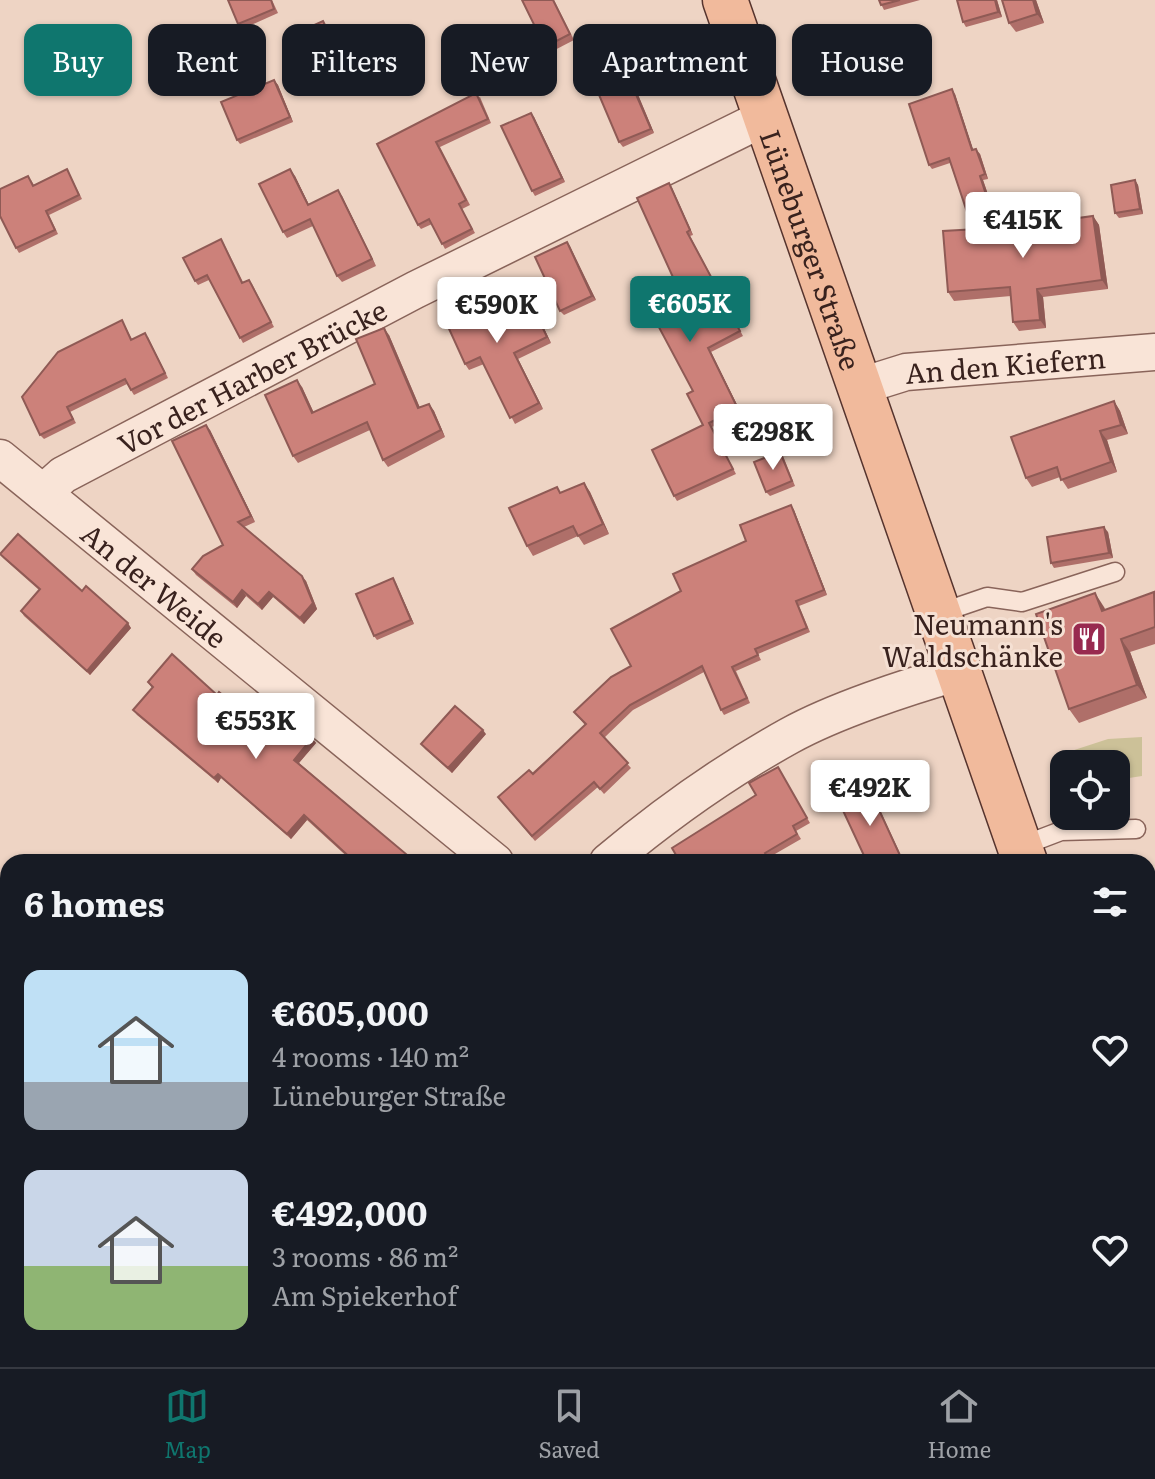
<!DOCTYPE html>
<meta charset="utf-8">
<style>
:root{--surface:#171b24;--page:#242831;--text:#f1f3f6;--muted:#9ea1a6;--line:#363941;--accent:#0f766e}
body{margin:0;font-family:Literata,serif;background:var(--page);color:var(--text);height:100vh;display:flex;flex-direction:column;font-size:30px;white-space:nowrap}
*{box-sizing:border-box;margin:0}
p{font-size:26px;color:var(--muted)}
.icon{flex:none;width:44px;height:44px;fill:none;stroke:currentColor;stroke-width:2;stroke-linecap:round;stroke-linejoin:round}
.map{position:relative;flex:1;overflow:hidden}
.panel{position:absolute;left:0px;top:854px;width:1156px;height:514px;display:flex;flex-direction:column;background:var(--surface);border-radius:24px 24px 0 0;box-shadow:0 2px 6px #0004}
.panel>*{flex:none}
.hud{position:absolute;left:24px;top:24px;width:1108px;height:72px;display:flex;gap:16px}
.buttons{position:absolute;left:1050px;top:750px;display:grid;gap:16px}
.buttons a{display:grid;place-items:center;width:80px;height:80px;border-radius:16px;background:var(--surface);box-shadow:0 2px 6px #0004;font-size:40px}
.price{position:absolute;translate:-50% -68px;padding:0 18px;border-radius:8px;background:#fff;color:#222;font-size:26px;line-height:52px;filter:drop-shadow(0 2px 4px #0008)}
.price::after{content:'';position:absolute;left:50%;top:48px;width:24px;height:18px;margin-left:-12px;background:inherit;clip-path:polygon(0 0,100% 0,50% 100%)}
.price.active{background:var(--accent);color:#fff}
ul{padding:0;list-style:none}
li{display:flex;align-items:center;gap:24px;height:200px;padding:0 24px}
li span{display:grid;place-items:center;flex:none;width:224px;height:160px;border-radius:16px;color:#555}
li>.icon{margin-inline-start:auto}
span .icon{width:96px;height:96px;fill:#fffc;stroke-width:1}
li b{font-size:34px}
h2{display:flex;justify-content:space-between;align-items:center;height:96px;padding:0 24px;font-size:34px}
.tag{padding:0 28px;border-radius:16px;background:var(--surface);box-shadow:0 2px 6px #0004;font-size:28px;line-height:72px}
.tag.active{background:var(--accent);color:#fff}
.tab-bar{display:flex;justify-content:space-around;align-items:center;height:112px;border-top:2px solid var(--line);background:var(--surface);font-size:22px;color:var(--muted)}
.tab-bar a{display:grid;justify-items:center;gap:4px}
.tab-bar .active{color:var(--accent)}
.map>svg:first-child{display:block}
.green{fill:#ccc198}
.water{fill:#a6c1b0;stroke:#6c8f7b;stroke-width:2}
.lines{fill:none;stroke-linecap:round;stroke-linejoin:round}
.stream{stroke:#6c8f7b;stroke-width:10}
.service-casing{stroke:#89645a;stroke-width:21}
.minor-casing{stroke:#89645a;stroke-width:39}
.primary-casing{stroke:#56342e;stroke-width:47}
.service{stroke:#f9e4d7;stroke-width:18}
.minor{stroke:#f9e4d7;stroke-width:36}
.primary{stroke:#f1ba9c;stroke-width:44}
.wall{fill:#af6f69}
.shaded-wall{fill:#8f5a55}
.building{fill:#cc817a;stroke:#8f5a55;stroke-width:2}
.labels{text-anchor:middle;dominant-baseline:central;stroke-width:6;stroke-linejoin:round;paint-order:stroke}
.street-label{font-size:28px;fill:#39221e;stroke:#f5e0d3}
.poi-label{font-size:28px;fill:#39221e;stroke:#f5e0d3;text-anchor:end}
</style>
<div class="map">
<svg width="1155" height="1367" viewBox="0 0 1155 1367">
<rect width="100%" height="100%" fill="#eed4c4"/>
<g class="green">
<polygon points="1142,737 1142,776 1116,780 1116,764 1064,764 1064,773 1059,755 1108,739"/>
<polygon points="0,902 8,906 8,1019 0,1024"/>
<polygon points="500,1360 907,1360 909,1367 506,1367"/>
</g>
<polygon class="water" points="33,1360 479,1360 481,1367 32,1367"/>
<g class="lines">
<g class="stream">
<polyline points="605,1360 615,1367"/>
<polyline points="561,1367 567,1360"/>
</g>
<defs>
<g id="service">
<polyline points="937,614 987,597 1022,602 1115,572"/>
<polyline points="1019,847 1061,831 1136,829"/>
</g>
<g id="minor">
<path id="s1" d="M 858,387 L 906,372 L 1155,352"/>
<path id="s2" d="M 0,458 L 495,862"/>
<path id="s3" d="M 43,493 L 63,475 L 415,290 L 766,117"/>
<path d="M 608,862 C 665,814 724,772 789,736 C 834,711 907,687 956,673"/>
<polyline points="1148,1012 1155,1010"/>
<polyline points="0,1221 8,1215"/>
<polyline points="526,1360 531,1367"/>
</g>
<g id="primary">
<path id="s4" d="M 725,0 L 1025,862"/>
<polyline points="1148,1192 1155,1210"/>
</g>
</defs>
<use href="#service" class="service-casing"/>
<use href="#minor" class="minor-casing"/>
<use href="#primary" class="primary-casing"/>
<use href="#service" class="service"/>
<use href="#minor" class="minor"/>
<use href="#primary" class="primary"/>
</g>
<g class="wall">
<polygon points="272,0 278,13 242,29 238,24"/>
<polygon points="522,0 554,0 574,40 549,53"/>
<polygon points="879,0 920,0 884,10"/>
<polygon points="997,0 1002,17 966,27 963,22"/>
<polygon points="1002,0 1036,0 1044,23 1016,32 1009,23"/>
<polygon points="323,21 349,74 317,89 314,84"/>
<polygon points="622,62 626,66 654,133 623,147 619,142"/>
<polygon points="274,80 278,85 293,122 240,144 237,140"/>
<polygon points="955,94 973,150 980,154 988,179 983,180 995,215 972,223 969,218 950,163 932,169 929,165"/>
<polygon points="480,97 491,123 440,147 470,205 462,209 475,233 445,249 432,224 421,229 418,225 377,144"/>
<polygon points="534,117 565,182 535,196 532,191"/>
<polygon points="67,169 82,199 49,215 58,234 19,253 16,248 31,180 34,185"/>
<polygon points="295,176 309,205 342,196 376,266 342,282 337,276 313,226 287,238 283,232"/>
<polygon points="1135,180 1138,185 1143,214 1119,218 1115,213"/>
<polygon points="672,188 693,235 690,236 743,336 711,352 741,413 712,427 736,474 677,501 674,496 703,425 677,286"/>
<polygon points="1093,216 1099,225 1108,289 1043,297 1046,328 1019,331 1013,322 1011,296 954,301 948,292 1014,227"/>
<polygon points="567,242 596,300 564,315 560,311"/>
<polygon points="224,244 243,282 249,280 252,284 274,327 243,343 209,280 198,285 195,281"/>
<polygon points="476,289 491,320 530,301 551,343 518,359 543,409 515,424 484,364 469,370 465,364 456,315"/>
<polygon points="122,320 132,339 148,337 168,378 134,395 127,384 70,412 76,423 44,439 40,435"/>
<polygon points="389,335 420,408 429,404 434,411 445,437 388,467 383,460 370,430 298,463 293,456 302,387 314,413 375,384"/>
<polygon points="1114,401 1120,411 1128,434 1107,440 1117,472 1068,489 1060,477 1032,487 1026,478"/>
<polygon points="210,430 255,522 244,527 306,581 317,609 304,624 273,597 262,610 246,596 237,608 196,575 192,569 223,545"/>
<polygon points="783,456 795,486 770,496 766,492"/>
<polygon points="584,483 590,492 609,534 584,545 578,536 533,556 527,546 561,493"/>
<polygon points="791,505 794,510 827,595 799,606 810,632 758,654 761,660 736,671 750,703 724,715 721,710 704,672 633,710 604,738 631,768 604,794 598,787 535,841 501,801 585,725 574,712 631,666 681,591"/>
<polygon points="1108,532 1113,558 1054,568 1051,563"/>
<polygon points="0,554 82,591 131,628 90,675 24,616 21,611 39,590 3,558"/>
<polygon points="393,578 414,624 377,640 374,636"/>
<polygon points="1155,594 1155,644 1130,652 1147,698 1079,723 1069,709 1104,607 1105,610"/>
<polygon points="148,682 217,695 266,732 285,732 312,738 316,743 299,763 410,858 406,862 353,862 307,820 291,839 221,778 218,783 137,715 133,710 152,688"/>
<polygon points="486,734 452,773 425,749 421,744"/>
<polygon points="778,767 810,823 796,831 801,839 768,858 770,862 680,862 756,795"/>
</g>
<g class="shaded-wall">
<polygon points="995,0 997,0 1002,17 998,12"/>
<polygon points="1033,0 1036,0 1044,23 1037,14"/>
<polygon points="323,21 326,25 349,74 346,70"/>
<polygon points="622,62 626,66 654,133 651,129"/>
<polygon points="274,80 278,85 293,122 290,117"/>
<polygon points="952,89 955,94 975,155 972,150"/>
<polygon points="531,113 534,117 565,182 562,178"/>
<polygon points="976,149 980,154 988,179 985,174"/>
<polygon points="290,169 295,176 312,211 308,205"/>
<polygon points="980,176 983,180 995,215 991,210"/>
<polygon points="1135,180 1138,185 1143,214 1140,209"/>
<polygon points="669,183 672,188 693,235 690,230"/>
<polygon points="338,190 342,196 376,266 372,259"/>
<polygon points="1093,216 1099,225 1108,289 1102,280"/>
<polygon points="567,242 570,246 596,300 592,296"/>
<polygon points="472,283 476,289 494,327 489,321"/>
<polygon points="1037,289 1043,297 1046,328 1040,320"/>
<polygon points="530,301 534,307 551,343 547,337"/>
<polygon points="384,328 389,335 423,415 418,408"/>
<polygon points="708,348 711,352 741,413 738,409"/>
<polygon points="514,353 518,359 543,409 539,403"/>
<polygon points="297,380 302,387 317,420 312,413"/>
<polygon points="1114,401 1120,411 1128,434 1121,425"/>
<polygon points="429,404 434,411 445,437 441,430"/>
<polygon points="206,425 210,430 255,522 251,516"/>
<polygon points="1100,431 1107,440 1117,472 1111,462"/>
<polygon points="584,483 590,492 609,534 603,524"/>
<polygon points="791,505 794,510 827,595 824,590"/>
<polygon points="1104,527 1108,532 1113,558 1109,553"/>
<polygon points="302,576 306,581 317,609 304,624 300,618"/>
<polygon points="393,578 396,583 414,624 411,620"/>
<polygon points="242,590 246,596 237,608 233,602"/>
<polygon points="269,592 273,597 262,610 258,604"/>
<polygon points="1095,593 1104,607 1111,624 1102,611"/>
<polygon points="128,623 131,628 90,675 87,671"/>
<polygon points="1121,639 1130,652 1147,698 1137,685"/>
<polygon points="483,730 486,734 452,773 448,768"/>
<polygon points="312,738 316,743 298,764 294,760"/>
<polygon points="218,774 221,778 218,783 214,778"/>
<polygon points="869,788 872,793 904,862 903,862"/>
<polygon points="304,815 307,820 291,839 287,834"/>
<polygon points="406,854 410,858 406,862 399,862"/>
<polygon points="966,1360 969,1360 972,1367 968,1367"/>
</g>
<g class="building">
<polygon points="228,0 271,0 274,9 238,24"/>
<polygon points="522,0 553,0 570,34 545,47"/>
<polygon points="879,0 900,0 881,5"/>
<polygon points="957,0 995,0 998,12 963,22"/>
<polygon points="1002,0 1033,0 1037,14 1009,23"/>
<polygon points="323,21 346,70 314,84 292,35"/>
<polygon points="622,62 651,129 619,142 591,76"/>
<polygon points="274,80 290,117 237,140 221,102"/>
<polygon points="952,89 972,150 976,149 985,174 980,176 991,210 969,218 949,158 929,165 909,104"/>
<polygon points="476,93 488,119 436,142 466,200 459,204 472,229 442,244 429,219 418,225 377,144"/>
<polygon points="531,113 562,178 532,191 501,126"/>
<polygon points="67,169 79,195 46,211 55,230 16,248 0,216 0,189 28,176 33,186"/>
<polygon points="290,169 308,205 338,190 372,259 337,276 310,219 283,232 259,184"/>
<polygon points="1135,180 1140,209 1115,213 1111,185"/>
<polygon points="669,183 690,230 687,232 740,331 708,348 738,409 709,423 733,469 674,496 652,450 703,425 687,394 693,391 646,303 677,286 637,198"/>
<polygon points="1093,216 1102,280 1037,289 1040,320 1013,322 1010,287 948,292 943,231 1014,227"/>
<polygon points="221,239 242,283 249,280 271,322 240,338 207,275 195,281 183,258"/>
<polygon points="567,242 592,296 560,311 535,257"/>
<polygon points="472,283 489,321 530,301 547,337 514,353 539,403 510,418 480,357 465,364 445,320 456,315 447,294"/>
<polygon points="122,320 131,340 145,333 165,373 131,390 125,379 67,407 73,419 40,435 22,397 58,352"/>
<polygon points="384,328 418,408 429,404 441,430 383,460 367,422 293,456 265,395 297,380 312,413 375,384 356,339"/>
<polygon points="1114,401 1121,425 1100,431 1111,462 1061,480 1057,467 1026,478 1011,437"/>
<polygon points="206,425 251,516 238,522 302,576 313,603 300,618 269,592 258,604 242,590 233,602 192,569 203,556 223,545 172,441"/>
<polygon points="780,452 792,481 766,492 754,462"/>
<polygon points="584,483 603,524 578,536 573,526 527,546 509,508 557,487 560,493"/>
<polygon points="791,505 824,590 796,601 807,628 755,649 758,655 732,667 747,698 721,710 702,666 630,705 600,733 628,763 600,789 594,782 532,836 498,797 529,770 533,774 586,724 574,712 611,677 631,666 611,629 681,591 673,574 746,541 740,525"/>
<polygon points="1104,527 1109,553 1051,563 1047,537"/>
<polygon points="18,534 82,591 86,586 128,623 87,671 21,611 40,589 0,554"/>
<polygon points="393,578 411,620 374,636 356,594"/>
<polygon points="1154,592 1155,627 1121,639 1137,685 1069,709 1036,614 1095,593 1102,611"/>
<polygon points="172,654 217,695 219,692 266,732 273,723 285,732 293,722 312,738 294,760 406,854 399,862 355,862 304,815 287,834 218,774 214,778 133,710 153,687 148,682"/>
<polygon points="455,706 483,730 448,768 421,744"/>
<polygon points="778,767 807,818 793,826 797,834 765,853 770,862 701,862 700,860 698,862 680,862 672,848 756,795 749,783"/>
<polygon points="869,788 903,862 867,862 839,802"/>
<polygon points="966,1360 968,1367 938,1367 936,1361"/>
<polygon points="1013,1360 1047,1360 1055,1367 1006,1367"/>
</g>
<defs>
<symbol id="restaurant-square" viewBox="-11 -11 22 22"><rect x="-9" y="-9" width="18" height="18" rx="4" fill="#982a4f" stroke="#f5e0d3"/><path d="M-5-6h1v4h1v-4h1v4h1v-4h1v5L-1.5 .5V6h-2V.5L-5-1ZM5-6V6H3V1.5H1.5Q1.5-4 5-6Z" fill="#fff"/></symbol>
</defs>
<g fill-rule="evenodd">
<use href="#restaurant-square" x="1069" y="619" width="40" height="40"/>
</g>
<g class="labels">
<g class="street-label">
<text stroke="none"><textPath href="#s4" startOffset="264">Lüneburger Straße</textPath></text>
<text stroke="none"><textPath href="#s1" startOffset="150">An den Kiefern</textPath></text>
<text stroke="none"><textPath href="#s3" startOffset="240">Vor der Harber Brücke</textPath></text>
<text stroke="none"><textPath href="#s2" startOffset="200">An der Weide</textPath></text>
</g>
<g class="poi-label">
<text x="1063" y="623">Neumann's<tspan x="1063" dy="32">Waldschänke</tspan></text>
</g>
</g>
</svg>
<div class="buttons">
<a><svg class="icon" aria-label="locate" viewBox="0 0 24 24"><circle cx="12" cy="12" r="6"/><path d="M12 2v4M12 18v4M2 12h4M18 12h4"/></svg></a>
</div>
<b class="price" style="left:1023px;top:260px">€415K</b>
<b class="price active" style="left:690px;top:344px">€605K</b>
<b class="price" style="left:497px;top:345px">€590K</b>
<b class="price" style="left:773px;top:472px">€298K</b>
<b class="price" style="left:256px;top:761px">€553K</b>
<b class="price" style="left:870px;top:828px">€492K</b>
<div class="hud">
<a class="tag active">Buy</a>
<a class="tag">Rent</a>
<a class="tag">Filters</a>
<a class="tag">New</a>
<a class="tag">Apartment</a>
<a class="tag">House</a>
</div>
<section class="panel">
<h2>6 homes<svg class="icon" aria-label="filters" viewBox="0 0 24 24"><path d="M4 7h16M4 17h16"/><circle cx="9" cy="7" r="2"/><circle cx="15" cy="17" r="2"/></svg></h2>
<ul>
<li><span style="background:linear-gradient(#bfe0f5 70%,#9aa5b1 0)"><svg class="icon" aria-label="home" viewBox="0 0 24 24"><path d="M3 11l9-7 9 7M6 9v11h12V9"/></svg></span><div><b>€605,000</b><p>4 rooms · 140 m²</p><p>Lüneburger Straße</p></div><svg class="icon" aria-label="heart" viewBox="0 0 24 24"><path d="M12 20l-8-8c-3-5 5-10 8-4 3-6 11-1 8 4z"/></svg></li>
<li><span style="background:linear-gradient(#c9d6e8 60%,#8fb573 0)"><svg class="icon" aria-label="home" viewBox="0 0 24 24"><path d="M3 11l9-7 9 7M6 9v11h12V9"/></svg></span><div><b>€492,000</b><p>3 rooms · 86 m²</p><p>Am Spiekerhof</p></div><svg class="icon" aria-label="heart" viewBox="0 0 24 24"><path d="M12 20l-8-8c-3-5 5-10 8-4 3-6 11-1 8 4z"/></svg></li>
</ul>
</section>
</div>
<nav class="tab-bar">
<a class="active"><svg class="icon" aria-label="map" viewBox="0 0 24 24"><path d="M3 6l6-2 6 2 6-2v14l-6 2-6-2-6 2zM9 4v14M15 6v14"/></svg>Map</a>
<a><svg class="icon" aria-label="saved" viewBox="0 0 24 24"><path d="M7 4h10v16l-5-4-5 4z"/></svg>Saved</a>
<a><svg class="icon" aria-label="home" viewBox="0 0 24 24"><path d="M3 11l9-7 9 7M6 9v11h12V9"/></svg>Home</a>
</nav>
